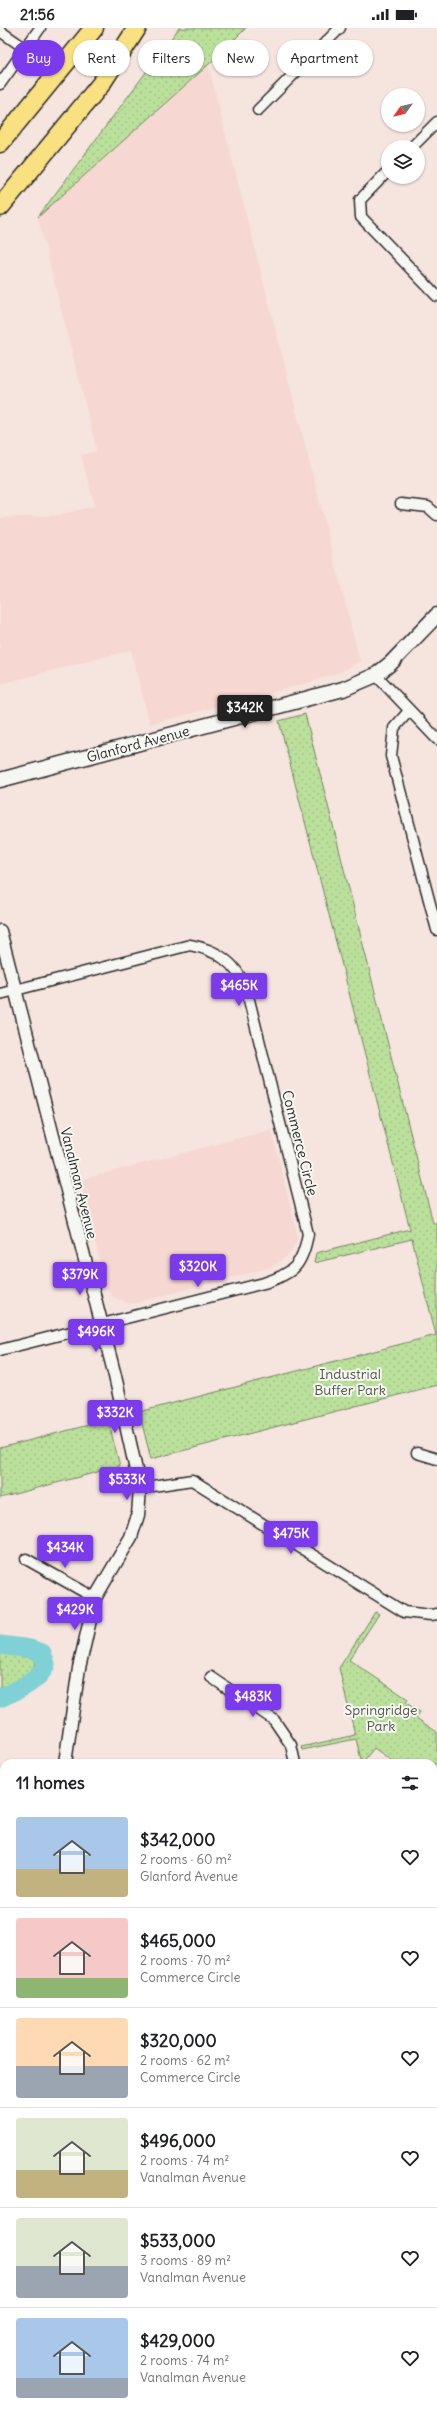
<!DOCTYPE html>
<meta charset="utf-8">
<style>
:root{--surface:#fff;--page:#f6f6f6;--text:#202124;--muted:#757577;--line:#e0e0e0;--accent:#7c3aed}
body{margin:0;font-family:Delius,sans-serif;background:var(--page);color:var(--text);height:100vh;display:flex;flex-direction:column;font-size:15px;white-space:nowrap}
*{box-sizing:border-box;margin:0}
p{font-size:13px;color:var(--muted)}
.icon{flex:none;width:22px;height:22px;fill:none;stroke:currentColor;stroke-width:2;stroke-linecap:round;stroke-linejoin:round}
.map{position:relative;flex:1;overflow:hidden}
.panel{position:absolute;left:0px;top:1731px;width:437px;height:656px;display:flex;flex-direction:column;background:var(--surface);border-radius:12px 12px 0 0;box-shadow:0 1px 3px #0004}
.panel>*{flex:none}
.hud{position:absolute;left:12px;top:12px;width:413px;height:36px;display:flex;gap:8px}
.needle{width:26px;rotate:236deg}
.fabs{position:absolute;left:381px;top:60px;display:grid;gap:8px}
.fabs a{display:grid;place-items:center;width:44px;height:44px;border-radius:50%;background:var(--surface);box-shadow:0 1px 3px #0004;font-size:20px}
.price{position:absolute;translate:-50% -34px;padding:0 9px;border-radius:4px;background:var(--accent);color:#fff;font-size:13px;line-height:26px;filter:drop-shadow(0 1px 2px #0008)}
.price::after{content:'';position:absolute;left:50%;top:24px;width:12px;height:9px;margin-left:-6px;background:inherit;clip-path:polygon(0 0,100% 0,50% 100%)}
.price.active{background:#222;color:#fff}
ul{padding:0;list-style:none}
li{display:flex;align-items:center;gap:12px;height:100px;padding:0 16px}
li+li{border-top:1px solid var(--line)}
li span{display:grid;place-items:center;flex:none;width:112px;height:80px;border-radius:4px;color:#555}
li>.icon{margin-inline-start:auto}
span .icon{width:48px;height:48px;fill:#fffc;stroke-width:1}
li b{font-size:17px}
h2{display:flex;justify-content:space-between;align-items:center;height:48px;padding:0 16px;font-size:17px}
.tag{padding:0 14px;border-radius:18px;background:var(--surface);box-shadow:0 1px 3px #0004;font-size:14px;line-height:36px}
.tag.active{background:var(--accent);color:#fff}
.status{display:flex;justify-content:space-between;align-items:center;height:28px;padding:0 20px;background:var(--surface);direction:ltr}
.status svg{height:11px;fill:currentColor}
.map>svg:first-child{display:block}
.built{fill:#f6d7d2}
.park{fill:url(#park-dots);stroke:#738663}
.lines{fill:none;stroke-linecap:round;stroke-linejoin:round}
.river{stroke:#7fd1d5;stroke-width:19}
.minor-casing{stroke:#2b2b2b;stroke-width:13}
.tertiary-casing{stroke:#2b2b2b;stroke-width:15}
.secondary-casing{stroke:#2b2b2b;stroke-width:17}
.motorway-casing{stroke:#2b2b2b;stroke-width:21}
.minor{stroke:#f6f6f2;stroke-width:10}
.tertiary{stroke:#f6f6f2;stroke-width:12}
.secondary{stroke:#f6f6f2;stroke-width:14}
.motorway{stroke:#f9e181;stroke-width:18}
.labels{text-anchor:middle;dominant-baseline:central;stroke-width:4;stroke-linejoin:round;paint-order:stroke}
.street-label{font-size:14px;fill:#2b2b2b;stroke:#f6f6f2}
.park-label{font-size:14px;fill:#4f5847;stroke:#f6f6f2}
</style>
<div class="status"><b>21:56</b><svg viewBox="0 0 49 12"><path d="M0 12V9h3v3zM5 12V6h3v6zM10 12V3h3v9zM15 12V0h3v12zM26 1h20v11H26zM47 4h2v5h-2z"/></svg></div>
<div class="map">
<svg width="437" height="2387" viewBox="0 0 437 2387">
<defs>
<pattern id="park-dots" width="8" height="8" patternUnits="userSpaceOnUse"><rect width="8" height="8" fill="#bbe09b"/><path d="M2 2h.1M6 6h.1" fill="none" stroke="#a1c086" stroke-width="1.8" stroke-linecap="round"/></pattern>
</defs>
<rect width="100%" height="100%" fill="#f6e4df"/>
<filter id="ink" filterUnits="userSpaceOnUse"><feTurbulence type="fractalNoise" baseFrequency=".025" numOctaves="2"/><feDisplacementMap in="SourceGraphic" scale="8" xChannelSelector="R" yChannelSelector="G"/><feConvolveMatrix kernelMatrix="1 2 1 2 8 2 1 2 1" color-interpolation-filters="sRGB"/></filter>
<g filter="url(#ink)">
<g class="built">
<polygon points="208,37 360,633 340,644 304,656 150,696 131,622 0,656 0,490 59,487 95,478 81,427 97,423 38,189"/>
<polygon points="271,1102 296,1200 297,1211 289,1227 271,1239 135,1275 127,1275 112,1268 107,1261 80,1152"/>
</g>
<g class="park">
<polygon points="179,0 246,0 218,28 38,189"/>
<polygon points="305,686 433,1195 437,1195 437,1357 151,1431 139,1384 436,1307 412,1211 314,1235 316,1225 410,1201 279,693"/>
<polygon points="108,1392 120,1438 0,1470 0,1420"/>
<polygon points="375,1584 379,1586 349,1632 408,1671 406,1675 420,1684 416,1690 437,1704 437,1733 433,1739 433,1735 395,1735 374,1720 362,1735 356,1711 302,1722 301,1719 355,1707 339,1640"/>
<path d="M 0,1610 C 14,1614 34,1617 37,1633 L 34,1637 L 37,1644 L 21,1657 L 0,1665 Z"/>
<polygon points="0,1812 4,1815 4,1835 0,1839"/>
<polygon points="318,2383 389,2383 390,2387 318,2387"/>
</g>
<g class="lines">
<g class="river">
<path d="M 0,1617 L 30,1621 L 42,1625 L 46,1636 C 39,1654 17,1662 0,1670"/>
<polyline points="0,1819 4,1821"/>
<polyline points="346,2383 346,2387"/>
</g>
<defs>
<g id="minor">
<polyline points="0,3 26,21"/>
<polyline points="0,56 40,0"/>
<polyline points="258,82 340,0"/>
<polyline points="412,119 437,94"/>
<polyline points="388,143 360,172 361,189 437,268"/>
<polyline points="401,476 428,479 437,487"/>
<polyline points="376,647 437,711"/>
<polyline points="409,683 394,700 391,728 437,902"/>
<path d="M 0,966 L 190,917 C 217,922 235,934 246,960 L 308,1206 C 302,1238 294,1245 264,1255 L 0,1322"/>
<polyline points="417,1425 437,1431"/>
<polyline points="140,1460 192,1452 404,1584 431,1587 437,1586"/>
<polyline points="26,1531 95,1570"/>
<polyline points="211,1649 274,1692 291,1717 295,1735"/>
<polyline points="433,1761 437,1756"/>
<polyline points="0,1914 4,1921"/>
<polyline points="0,2006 4,2004"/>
</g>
<g id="tertiary">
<polyline points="0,903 115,1348 140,1460 138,1487 131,1509 95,1570 79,1640 65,1735"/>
<polyline points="0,1860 4,1856"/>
<polyline points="433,2152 437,2139"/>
<polyline points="171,2387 174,2383"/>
</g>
<polyline id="secondary" points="0,752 343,661 376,647 391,635 437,587"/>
<g id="motorway">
<polyline points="0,115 94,0"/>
<polyline points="0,179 101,56 137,0"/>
</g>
</defs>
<use href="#minor" class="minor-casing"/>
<use href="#tertiary" class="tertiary-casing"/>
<use href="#secondary" class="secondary-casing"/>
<use href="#motorway" class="motorway-casing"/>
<use href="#minor" class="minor"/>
<use href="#tertiary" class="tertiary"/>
<use href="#secondary" class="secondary"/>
<use href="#motorway" class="motorway"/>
</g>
</g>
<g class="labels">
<g class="street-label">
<text transform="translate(138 716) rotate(-15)">Glanford Avenue</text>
<text transform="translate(300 1115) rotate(76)">Commerce Circle</text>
<text transform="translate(79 1155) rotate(76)">Vanalman Avenue</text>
</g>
<g class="park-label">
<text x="350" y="1346">Industrial<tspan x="350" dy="16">Buffer Park</tspan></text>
<text x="381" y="1682">Springridge<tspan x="381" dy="16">Park</tspan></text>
</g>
</g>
</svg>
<div class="fabs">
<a><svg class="needle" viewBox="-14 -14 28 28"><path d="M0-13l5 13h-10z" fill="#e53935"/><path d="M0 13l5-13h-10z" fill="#757577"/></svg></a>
<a><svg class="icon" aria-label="layers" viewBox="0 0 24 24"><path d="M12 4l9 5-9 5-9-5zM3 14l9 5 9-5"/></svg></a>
</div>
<b class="price active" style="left:245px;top:701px">$342K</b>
<b class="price" style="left:239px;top:979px">$465K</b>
<b class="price" style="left:198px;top:1260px">$320K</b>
<b class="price" style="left:80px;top:1268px">$379K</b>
<b class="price" style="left:96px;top:1325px">$496K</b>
<b class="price" style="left:115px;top:1406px">$332K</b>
<b class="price" style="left:127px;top:1473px">$533K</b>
<b class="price" style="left:291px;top:1527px">$475K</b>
<b class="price" style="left:65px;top:1541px">$434K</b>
<b class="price" style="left:75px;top:1603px">$429K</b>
<b class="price" style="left:253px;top:1690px">$483K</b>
<div class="hud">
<a class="tag active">Buy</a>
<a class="tag">Rent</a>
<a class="tag">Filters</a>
<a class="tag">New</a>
<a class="tag">Apartment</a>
</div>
<section class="panel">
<h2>11 homes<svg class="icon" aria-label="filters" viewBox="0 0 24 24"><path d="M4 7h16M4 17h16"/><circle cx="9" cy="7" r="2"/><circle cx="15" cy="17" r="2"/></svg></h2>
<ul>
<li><span style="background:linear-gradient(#a9c7e8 65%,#c2b280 0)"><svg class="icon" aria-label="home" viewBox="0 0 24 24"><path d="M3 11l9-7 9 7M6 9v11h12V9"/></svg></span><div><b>$342,000</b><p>2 rooms · 60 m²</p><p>Glanford Avenue</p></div><svg class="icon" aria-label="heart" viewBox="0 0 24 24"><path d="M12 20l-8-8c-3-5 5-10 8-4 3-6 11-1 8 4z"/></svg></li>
<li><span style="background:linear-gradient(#f6c9c9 75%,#8fb573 0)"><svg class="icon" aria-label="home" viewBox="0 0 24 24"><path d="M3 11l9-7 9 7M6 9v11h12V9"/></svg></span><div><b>$465,000</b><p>2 rooms · 70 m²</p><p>Commerce Circle</p></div><svg class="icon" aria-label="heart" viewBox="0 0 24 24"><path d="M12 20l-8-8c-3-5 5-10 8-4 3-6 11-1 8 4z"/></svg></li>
<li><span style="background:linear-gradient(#ffd9b3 60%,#9aa5b1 0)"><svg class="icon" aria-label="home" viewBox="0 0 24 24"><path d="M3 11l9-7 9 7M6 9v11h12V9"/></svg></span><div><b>$320,000</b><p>2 rooms · 62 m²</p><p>Commerce Circle</p></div><svg class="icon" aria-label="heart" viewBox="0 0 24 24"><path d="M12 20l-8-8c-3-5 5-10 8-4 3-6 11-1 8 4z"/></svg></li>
<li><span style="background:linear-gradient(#dfe7d0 65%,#c2b280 0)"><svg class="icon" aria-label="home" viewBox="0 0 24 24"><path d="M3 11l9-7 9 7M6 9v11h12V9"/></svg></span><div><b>$496,000</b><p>2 rooms · 74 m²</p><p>Vanalman Avenue</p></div><svg class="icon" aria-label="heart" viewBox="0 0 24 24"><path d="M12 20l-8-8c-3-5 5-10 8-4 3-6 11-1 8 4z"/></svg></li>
<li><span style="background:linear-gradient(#dfe7d0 60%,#9aa5b1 0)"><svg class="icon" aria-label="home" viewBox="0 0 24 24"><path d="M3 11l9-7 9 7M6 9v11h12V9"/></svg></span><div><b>$533,000</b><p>3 rooms · 89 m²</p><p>Vanalman Avenue</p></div><svg class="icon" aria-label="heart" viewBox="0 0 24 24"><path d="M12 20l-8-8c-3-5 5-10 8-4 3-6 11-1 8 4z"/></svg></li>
<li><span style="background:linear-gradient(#a9c7e8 75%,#9aa5b1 0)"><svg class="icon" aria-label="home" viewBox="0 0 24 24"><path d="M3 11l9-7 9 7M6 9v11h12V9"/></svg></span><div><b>$429,000</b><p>2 rooms · 74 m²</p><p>Vanalman Avenue</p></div><svg class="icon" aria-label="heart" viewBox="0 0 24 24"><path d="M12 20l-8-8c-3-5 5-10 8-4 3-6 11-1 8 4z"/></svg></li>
</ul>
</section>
</div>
